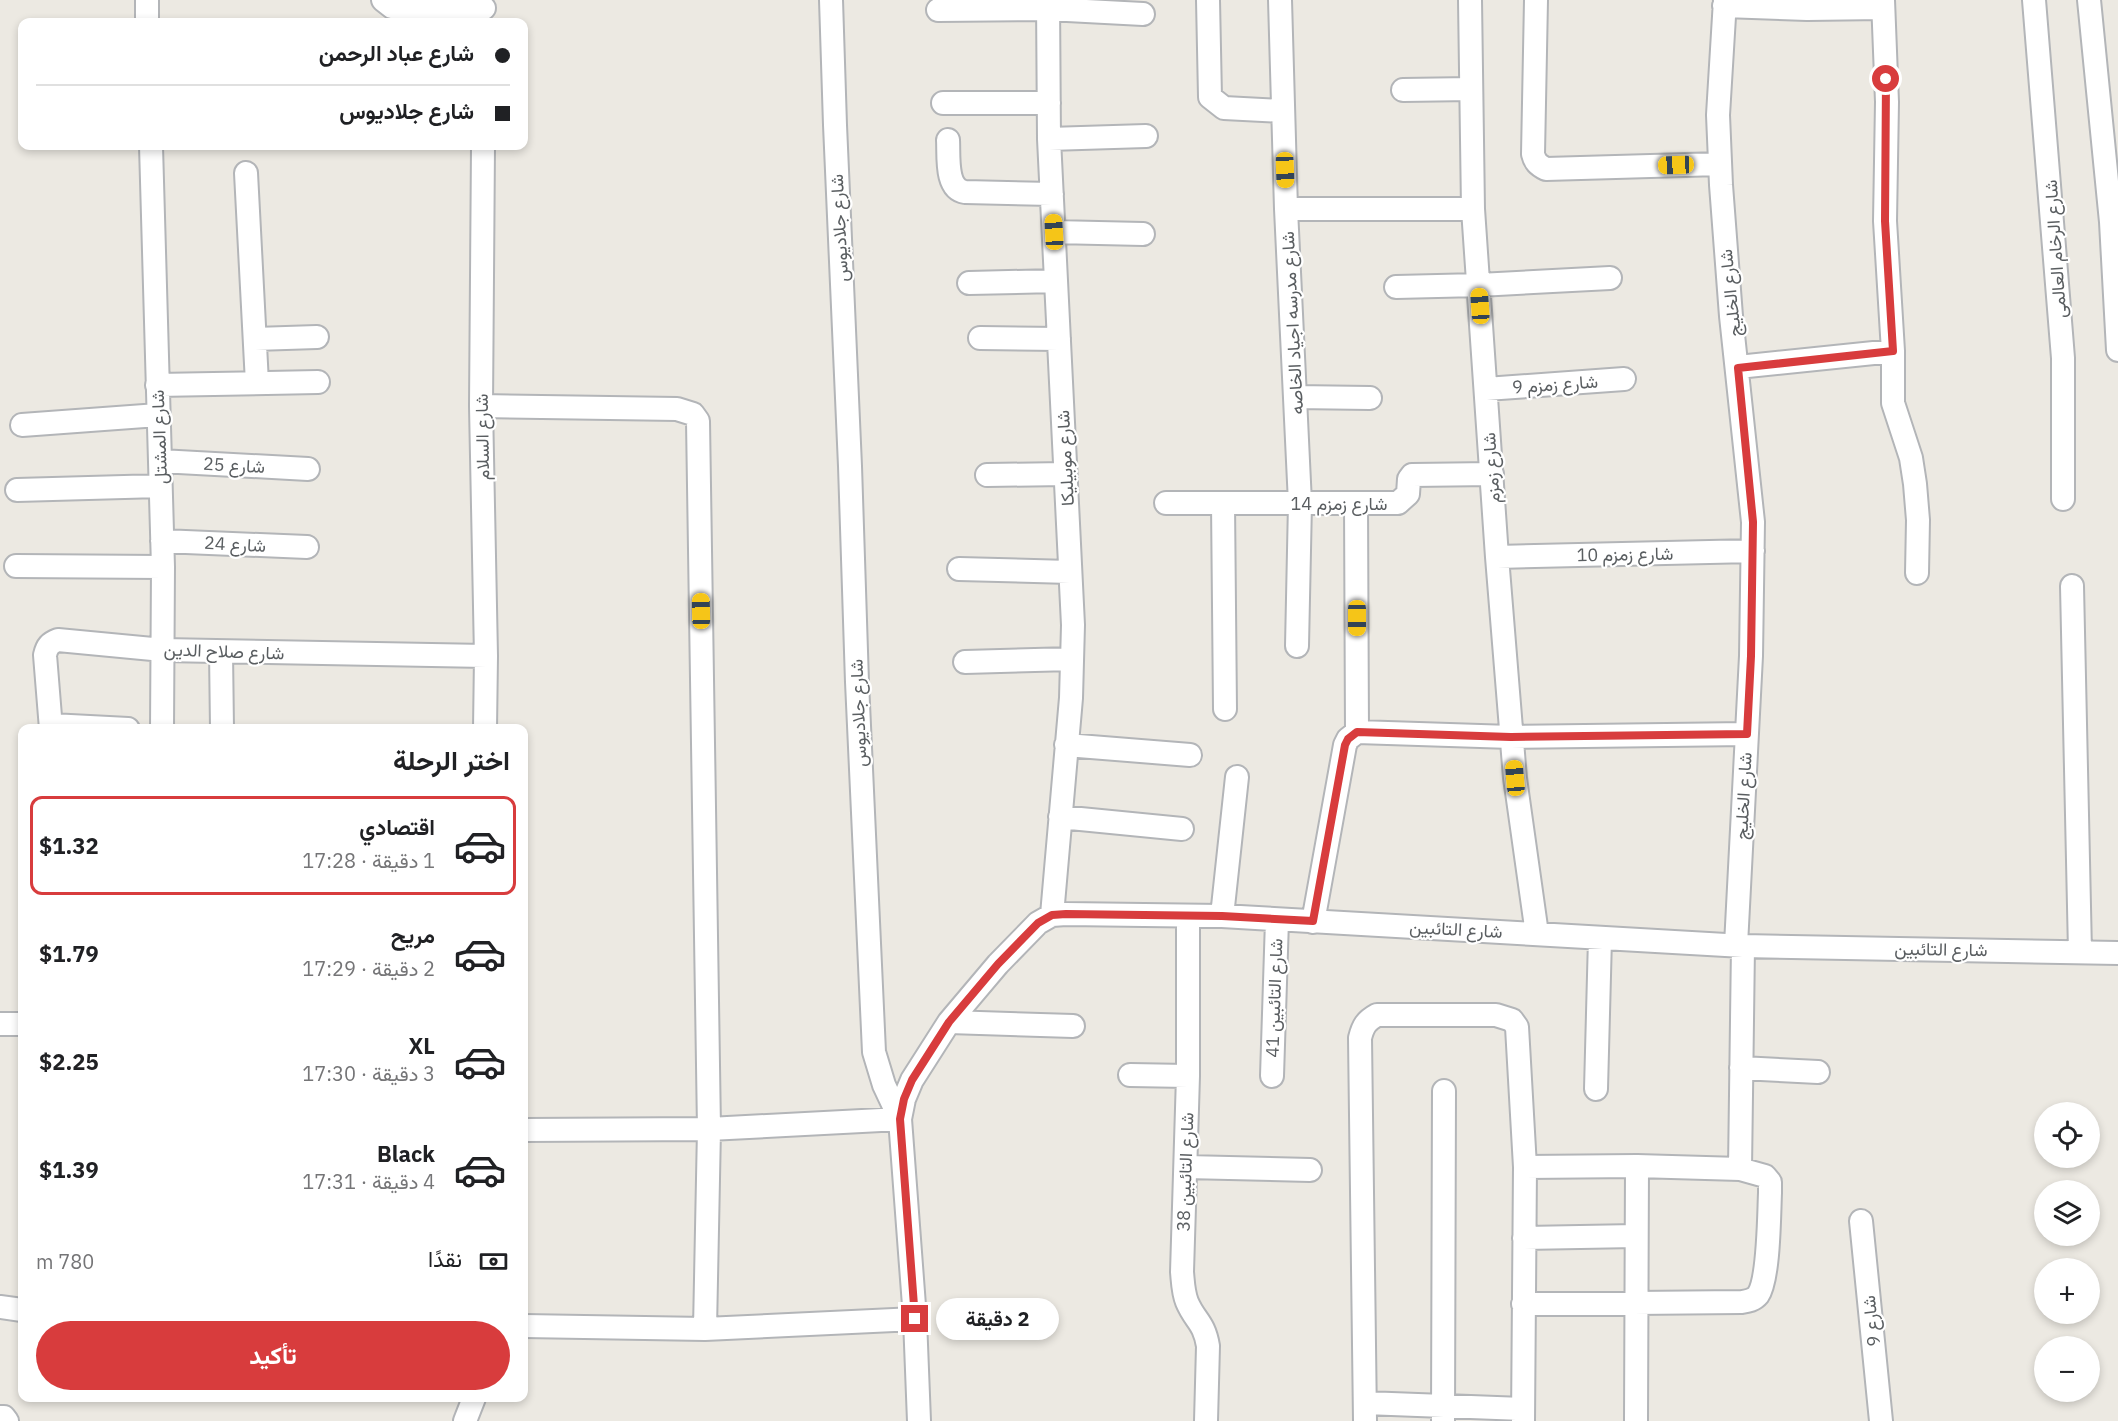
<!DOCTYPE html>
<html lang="ar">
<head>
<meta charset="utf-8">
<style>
	:root { --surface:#fff; --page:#f6f6f6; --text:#202124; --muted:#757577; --line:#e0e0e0; --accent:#d83c3d }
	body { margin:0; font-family:"IBM Plex Sans",Vazirmatn,sans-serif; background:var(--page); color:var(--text); direction:rtl; height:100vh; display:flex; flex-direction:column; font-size:22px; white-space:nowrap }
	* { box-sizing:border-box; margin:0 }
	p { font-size:20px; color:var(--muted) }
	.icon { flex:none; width:33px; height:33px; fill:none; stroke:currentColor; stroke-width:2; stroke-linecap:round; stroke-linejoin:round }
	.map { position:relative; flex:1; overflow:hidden; direction:ltr }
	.side { position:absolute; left:18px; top:724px; width:510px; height:678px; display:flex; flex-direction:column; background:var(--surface); border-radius:12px; box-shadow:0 3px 9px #0003; direction:rtl }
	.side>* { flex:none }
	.hud { position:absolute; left:18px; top:18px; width:510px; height:132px; border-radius:12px; box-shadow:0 3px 9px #0003; direction:rtl; display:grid; align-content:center; height:132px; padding:0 18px; background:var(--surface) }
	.buttons { position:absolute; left:2034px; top:1102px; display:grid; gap:12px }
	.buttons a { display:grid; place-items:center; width:66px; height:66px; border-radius:50%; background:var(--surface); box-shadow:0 3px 9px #0003; font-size:30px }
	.end { position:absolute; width:27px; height:27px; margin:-14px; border:8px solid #d83c3d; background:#fff; box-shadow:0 0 0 3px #fff }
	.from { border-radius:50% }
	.bubble { position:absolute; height:42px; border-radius:21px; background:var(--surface); box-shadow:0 3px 9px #0003; font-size:20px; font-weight:700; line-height:42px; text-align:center; direction:rtl }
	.car { position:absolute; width:18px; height:36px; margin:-18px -9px; border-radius:8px; box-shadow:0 0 4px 2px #0007; background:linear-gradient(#f5c518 24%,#345 0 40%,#f5c518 0 76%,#345 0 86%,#f5c518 0) }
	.hud b { display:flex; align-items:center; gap:21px; height:57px; font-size:22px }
	.hud b+b { border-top:2px solid var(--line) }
	.hud i { width:15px; height:15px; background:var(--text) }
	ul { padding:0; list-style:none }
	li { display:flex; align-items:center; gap:18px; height:99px; margin:0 12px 9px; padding:0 6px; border:3px solid transparent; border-radius:12px }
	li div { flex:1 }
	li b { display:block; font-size:22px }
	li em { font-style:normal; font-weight:700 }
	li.on { border-color:var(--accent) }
	li>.icon { width:54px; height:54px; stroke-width:1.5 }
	h2 { padding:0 18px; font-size:27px; line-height:72px }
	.pay { display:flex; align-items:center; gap:15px; height:66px; padding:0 18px; font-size:22px }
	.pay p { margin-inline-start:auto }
	.action { display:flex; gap:12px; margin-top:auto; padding:12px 18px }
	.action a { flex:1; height:69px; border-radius:36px; background:var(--accent); color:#fff; font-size:24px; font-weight:700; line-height:69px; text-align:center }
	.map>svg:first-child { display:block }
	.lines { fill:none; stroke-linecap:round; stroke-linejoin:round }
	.minor-casing { stroke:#b3b5b8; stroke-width:26 }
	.minor { stroke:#fff; stroke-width:22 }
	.route { stroke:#d83c3d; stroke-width:8 }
	.labels { text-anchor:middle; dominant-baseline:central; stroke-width:4.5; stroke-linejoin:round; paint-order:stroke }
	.street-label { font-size:18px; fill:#5a5e61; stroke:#fff }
</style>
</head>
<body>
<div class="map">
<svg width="2118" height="1421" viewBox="0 0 2118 1421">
	<rect width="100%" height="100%" fill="#ece9e2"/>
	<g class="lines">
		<g class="minor-casing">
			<path id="minor" d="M147,0V22
				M383,0L392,7L399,9L484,8
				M831,0L835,125L850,466L857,682L874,1052L884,1085L900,1119L915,1319L919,1421
				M1048,0L1049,139L1073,625L1071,698L1052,915
				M1208,0L1210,97L1224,108L1283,111
				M1280,0L1286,209L1300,503L1297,646
				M1470,0L1473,209L1497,557L1515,778L1537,934
				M1536,0L1533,154C1535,162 1538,165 1546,169L1720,164
				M1725,0L1718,115L1721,185L1731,316L1753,522L1751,656L1736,945
				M1883,0L1887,102L1885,221L1893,351V403L1911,458L1915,484L1918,520L1917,573
				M2034,0L2063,358V499
				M2089,0L2111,222L2118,350
				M1724,6L1807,9L1883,8
				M938,10L1048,9L1143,14
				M1403,90L1471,89
				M943,103H1049
				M1049,139L1146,136
				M948,140C949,156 945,189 965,192L1052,194
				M151,146L163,567L162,729
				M483,146L481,406L486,656L485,729
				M246,173L257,383
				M1286,209H1473
				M1054,232L1143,234
				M969,283L1056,281
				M1396,287L1479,285L1610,278
				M980,338L1059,339
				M255,339L317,337
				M1738,367L1893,351
				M157,385L318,382
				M1486,389L1624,379
				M1295,397L1370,398
				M481,406L677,409L693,414L698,421L709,1129L705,1329
				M22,425L158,415
				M160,461L308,469
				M987,475L1065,474
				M17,490L160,486
				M1166,503H1398L1408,494L1409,479L1412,475L1492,474
				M1223,503L1225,709
				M1356,503L1357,732
				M162,541L307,547
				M1497,557L1753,551
				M16,566L163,567
				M959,569L1070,572
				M2072,586L2080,952
				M221,652L222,729
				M965,662L1072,659
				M51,725L128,729
				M51,729L45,655C47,646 50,643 58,640L163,650L486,656
				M1066,745L1190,755
				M1060,817L1182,829
				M1222,916L1237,777
				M1188,917V1076L1182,1272C1183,1282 1183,1292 1187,1302C1195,1321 1204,1322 1208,1346L1206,1421
				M1313,922L1345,745L1348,739L1357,732L1511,737L1747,734
				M949,1022L1073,1026
				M0,1024H22
				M1741,1068L1818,1072
				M1130,1075L1188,1076
				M1272,1076L1277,920
				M1596,1089L1600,938
				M524,1130L709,1129L900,1119L904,1099L912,1080L949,1022L998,964L1038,923L1052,915L1066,914L1222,916L1743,946L2118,953
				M1186,1167L1310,1170
				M1740,1169L1743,946
				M1861,1221L1881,1421
				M1524,1238L1636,1236
				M1523,1304L1742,1302C1748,1301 1754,1300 1758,1295C1769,1279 1769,1214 1770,1193V1182L1765,1176L1740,1169L1637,1166L1525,1167
				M0,1307L22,1310
				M524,1326L705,1329L915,1319
				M1365,1403L1523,1409
				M0,1417H4L7,1421
				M465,1421L474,1398
				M1365,1421L1360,1038C1363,1026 1366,1021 1377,1015H1496L1512,1020L1517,1027L1525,1167L1523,1421
				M1443,1421L1444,1091
				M1636,1421L1637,1166"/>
		</g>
		<use href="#minor" class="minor"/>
	</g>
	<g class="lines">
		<path class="route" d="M915,1319L900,1119L904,1099L912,1080L949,1022L998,964L1038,923L1052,915L1066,914L1222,916L1313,921L1345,745L1348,739L1357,732L1511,737L1747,734L1751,656L1753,522L1738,368L1893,351L1885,221L1886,79"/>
	</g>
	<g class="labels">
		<g class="street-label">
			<text transform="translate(839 228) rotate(-93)">شارع جلاديوس</text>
			<text transform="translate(2055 249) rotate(-94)">شارع الرخام العالمى</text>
			<text transform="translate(1730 293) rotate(-96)">شارع الخليج</text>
			<text transform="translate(1292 323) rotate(-93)">شارع مدرسه اجياد الخاصه</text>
			<text transform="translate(1555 384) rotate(-4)">شارع زمزم 9</text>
			<text transform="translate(159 437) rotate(-92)">شارع المشتل</text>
			<text transform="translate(482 437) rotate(-91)">شارع السلام</text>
			<text transform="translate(1065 458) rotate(-93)">شارع موبيليكا</text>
			<text transform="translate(234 465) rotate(3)">شارع 25</text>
			<text transform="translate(1491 468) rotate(-94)">شارع زمزم</text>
			<text x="1339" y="503">شارع زمزم 14</text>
			<text transform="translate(235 544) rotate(3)">شارع 24</text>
			<text transform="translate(1625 554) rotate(-1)">شارع زمزم 10</text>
			<text transform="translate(224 651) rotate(2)">شارع صلاح الدين</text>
			<text transform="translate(858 713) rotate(-92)">شارع جلاديوس</text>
			<text transform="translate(1743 796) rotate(-87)">شارع الخليج</text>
			<text transform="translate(1456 929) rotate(3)">شارع التائبين</text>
			<text transform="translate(1941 949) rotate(1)">شارع التائبين</text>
			<text transform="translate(1274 998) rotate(-88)">شارع التائبين 41</text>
			<text transform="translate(1185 1172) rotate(-88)">شارع التائبين 38</text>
			<text transform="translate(1871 1321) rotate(-96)">شارع 9</text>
		</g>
	</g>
</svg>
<div class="buttons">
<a><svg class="icon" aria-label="locate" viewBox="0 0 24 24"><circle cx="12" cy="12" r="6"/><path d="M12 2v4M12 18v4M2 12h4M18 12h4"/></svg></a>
<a><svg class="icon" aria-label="layers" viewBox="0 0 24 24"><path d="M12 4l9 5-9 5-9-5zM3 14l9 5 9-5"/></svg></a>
<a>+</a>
<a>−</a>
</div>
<i class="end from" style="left:1886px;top:79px"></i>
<i class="end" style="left:915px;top:1319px"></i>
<div class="bubble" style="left:936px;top:1298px;width:123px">2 دقيقة</div>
<i class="car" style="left:1676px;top:165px;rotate:268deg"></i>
<i class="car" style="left:1285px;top:170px;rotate:178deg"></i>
<i class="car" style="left:1054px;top:232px;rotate:357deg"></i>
<i class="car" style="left:1480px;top:306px;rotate:356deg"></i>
<i class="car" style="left:701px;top:611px;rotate:359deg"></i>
<i class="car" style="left:1357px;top:618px;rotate:180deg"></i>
<i class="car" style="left:1515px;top:778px;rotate:355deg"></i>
<div class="hud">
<b><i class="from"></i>شارع عباد الرحمن</b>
<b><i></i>شارع جلاديوس</b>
</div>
<section class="side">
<h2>اختر الرحلة</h2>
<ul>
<li class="on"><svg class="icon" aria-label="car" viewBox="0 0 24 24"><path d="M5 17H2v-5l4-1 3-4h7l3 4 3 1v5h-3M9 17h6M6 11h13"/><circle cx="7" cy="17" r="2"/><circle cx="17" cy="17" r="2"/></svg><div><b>اقتصادي</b><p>1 دقيقة · 17:28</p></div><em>$1.32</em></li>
<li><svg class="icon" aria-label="car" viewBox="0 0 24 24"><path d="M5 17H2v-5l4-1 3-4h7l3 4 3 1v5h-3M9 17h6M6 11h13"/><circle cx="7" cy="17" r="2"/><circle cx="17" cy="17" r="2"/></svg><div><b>مريح</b><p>2 دقيقة · 17:29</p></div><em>$1.79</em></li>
<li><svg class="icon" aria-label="car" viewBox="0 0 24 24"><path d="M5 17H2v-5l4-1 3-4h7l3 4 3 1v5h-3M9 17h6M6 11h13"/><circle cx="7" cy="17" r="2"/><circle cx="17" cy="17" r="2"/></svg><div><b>XL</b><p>3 دقيقة · 17:30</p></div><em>$2.25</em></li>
<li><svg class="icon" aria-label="car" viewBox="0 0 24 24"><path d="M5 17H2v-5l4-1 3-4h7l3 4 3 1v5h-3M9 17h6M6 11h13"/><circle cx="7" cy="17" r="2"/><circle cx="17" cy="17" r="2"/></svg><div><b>Black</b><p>4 دقيقة · 17:31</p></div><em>$1.39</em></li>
</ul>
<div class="pay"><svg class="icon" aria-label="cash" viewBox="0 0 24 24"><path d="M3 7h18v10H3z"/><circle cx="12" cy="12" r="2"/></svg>نقدًا<p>780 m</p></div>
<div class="action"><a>تأكيد</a></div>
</section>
</div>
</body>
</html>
